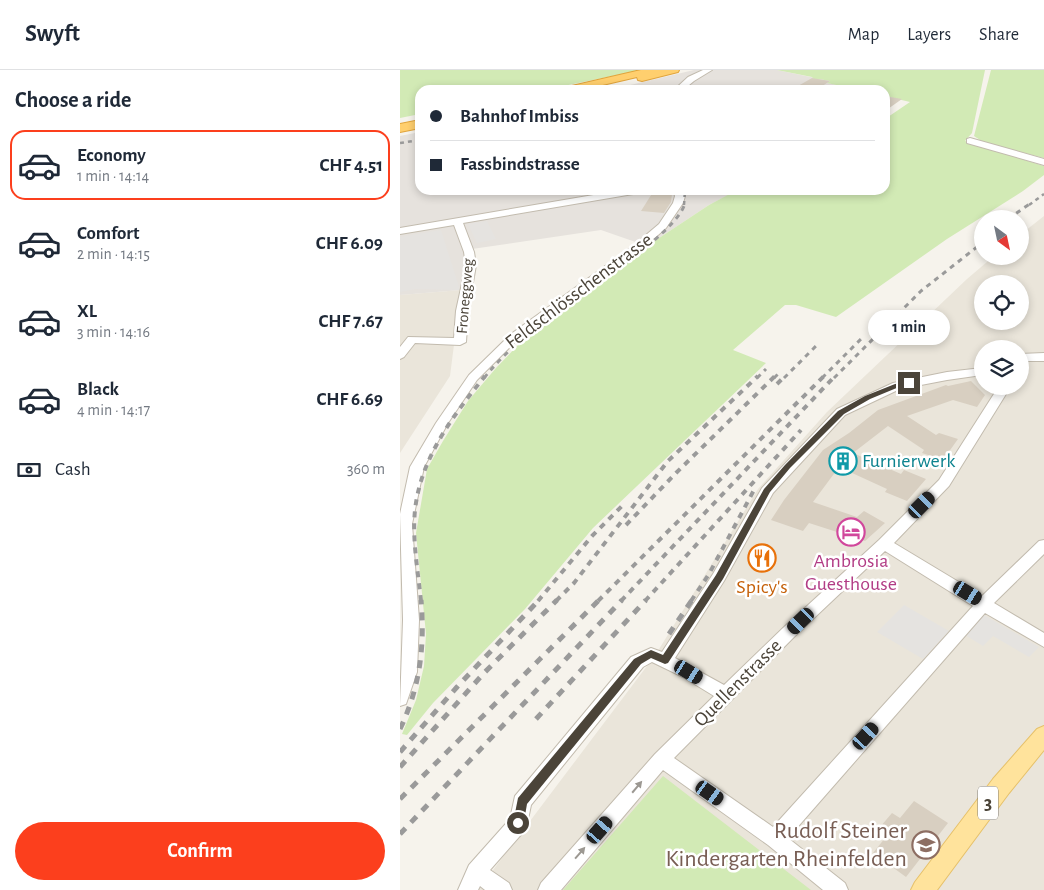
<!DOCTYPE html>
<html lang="en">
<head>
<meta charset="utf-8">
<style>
	:root { --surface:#fff; --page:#f2f2f3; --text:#1f2937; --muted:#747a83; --line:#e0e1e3; --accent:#fc3f1d }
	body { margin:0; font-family:"Alegreya Sans",sans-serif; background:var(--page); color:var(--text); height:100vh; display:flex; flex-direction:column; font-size:19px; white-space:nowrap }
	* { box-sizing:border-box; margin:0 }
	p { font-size:16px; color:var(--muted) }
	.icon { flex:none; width:28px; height:28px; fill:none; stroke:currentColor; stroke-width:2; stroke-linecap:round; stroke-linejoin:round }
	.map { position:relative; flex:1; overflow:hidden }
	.details { display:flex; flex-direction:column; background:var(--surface); width:400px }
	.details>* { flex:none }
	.banner { position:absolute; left:15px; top:15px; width:475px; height:110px; border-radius:15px; box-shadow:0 2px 8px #0003; display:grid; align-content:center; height:110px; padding:0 15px; background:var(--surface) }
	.needle { width:32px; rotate:147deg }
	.tools { position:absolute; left:574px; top:140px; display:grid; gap:10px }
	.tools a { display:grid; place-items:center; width:55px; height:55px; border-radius:50%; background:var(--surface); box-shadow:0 2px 8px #0003; font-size:25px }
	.end { position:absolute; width:22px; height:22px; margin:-11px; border:6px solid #4b4439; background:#fff; box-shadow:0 0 0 2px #fff }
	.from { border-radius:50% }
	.bubble { position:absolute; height:35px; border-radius:18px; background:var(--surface); box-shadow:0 2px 8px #0003; font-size:16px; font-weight:600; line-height:35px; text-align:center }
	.car { position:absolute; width:15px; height:30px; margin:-15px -8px; border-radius:6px; box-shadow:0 0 4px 1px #0007; background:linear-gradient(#222 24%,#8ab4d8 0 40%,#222 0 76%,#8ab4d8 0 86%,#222 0) }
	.banner b { display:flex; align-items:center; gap:18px; height:48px; font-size:19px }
	.banner b+b { border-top:1px solid var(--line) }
	.banner i { width:12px; height:12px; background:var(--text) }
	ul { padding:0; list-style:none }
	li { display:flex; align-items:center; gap:15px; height:70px; margin:0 10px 8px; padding:0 5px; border:2px solid transparent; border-radius:15px }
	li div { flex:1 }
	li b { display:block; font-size:19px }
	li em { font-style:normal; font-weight:600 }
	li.current { border-color:var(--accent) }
	li>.icon { width:45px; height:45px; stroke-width:1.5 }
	h2 { padding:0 15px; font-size:22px; line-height:60px }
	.pay { display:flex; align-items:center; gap:12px; height:55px; padding:0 15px; font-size:19px }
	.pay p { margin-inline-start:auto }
	.button { display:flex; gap:10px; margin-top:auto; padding:10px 15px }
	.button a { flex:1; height:58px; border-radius:30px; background:var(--accent); color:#fff; font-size:20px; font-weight:600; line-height:58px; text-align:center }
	header { display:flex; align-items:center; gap:30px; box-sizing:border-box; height:70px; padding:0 25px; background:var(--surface); border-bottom:1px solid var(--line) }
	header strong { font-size:24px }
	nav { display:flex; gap:28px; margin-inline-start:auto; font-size:18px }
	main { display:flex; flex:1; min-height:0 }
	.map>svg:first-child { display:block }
	.residential { fill:#eae5da; fill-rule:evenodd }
	.industrial { fill:#e6e2dd }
	.green { fill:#d2eab5 }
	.parking { fill:#e5e3e0 }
	.building { fill:#d8cfc1 }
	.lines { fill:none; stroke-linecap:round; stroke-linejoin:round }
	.minor-casing { stroke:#c2bbae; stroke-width:2 }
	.major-casing { stroke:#e6c16a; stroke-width:2 }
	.highway-casing { stroke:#e0a43c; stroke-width:2 }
	.minor { fill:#fff; fill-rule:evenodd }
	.major { fill:#ffe39c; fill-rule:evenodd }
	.highway { fill:#ffcf6e; fill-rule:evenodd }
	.rail-far3 { stroke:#9a9a9a; stroke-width:2.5; stroke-dasharray:4 4; stroke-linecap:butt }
	.rail-far2 { stroke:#9a9a9a; stroke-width:3; stroke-dasharray:5 5; stroke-linecap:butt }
	.rail-far1 { stroke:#9a9a9a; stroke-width:4; stroke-dasharray:6 6; stroke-linecap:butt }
	.rail { stroke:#9a9a9a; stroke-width:5; stroke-dasharray:8 8; stroke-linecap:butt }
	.oneway { fill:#9c9892 }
	.route { fill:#4b4439 }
	.labels { text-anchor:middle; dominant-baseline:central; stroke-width:5; stroke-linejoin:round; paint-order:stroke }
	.far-street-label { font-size:16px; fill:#4b4439; stroke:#fff }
	.shield { fill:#fff; stroke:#817c74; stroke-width:1 }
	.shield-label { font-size:19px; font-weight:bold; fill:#4b4439 }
	.street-label { font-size:20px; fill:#4b4439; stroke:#fff }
	.culture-label { font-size:20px; fill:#0d838f; stroke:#fff; text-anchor:start }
	.hotel-label { font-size:20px; fill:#b23c85; stroke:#fff }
	.food-label { font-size:20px; fill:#c56008; stroke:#fff }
	.near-education-label { font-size:24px; fill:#785e54; stroke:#fff; text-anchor:end }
</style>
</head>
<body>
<header>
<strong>Swyft</strong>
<nav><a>Map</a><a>Layers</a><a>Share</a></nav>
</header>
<main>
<section class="details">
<h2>Choose a ride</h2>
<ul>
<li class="current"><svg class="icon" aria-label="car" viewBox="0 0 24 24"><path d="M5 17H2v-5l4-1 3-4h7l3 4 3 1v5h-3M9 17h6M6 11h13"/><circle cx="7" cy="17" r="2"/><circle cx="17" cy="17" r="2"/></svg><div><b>Economy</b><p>1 min · 14:14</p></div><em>CHF 4.51</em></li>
<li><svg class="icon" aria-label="car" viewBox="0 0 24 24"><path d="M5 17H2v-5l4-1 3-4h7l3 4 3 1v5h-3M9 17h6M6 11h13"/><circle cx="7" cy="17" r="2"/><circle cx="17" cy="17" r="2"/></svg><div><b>Comfort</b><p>2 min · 14:15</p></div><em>CHF 6.09</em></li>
<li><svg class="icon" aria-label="car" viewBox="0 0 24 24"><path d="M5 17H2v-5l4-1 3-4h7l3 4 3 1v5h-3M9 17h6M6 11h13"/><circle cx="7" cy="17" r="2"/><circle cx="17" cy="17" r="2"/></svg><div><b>XL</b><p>3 min · 14:16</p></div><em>CHF 7.67</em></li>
<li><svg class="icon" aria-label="car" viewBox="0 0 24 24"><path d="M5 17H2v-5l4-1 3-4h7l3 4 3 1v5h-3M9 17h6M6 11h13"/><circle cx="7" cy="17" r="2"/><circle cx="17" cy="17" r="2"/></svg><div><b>Black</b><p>4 min · 14:17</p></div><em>CHF 6.69</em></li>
</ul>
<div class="pay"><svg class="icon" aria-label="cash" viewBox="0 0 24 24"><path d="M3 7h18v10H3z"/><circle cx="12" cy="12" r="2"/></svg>Cash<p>360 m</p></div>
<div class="button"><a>Confirm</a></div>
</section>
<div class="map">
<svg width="644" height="820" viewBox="0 0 644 820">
	<rect width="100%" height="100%" fill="#f6f3ec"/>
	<path class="residential" d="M644,146V820H78L256,584L358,419L427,342L567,209L594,186H620V165ZM582,214H620V251H582ZM582,279H620V316H582Z
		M61,220L50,306L0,383V225Z"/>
	<path class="industrial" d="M294,0H377L430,11L428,13L459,20H209Z
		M20,62V120H338L309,135L247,176L201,160L72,179L61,220L0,225V66Z"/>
	<path class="green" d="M0,0H242L144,20H20V44L0,48Z
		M377,0H585L572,63L565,71L644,96V105L623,121L547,169L436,247L396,235H385L333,280L366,293L193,458L125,539L33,633L7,665L2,664L16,630L24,596L26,564L16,463L27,399L43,371L68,331L96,298L121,272L247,176L309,135L337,120H485V49L510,32L485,26V20H459L427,13L430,11L419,9L415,11L412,7Z
		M591,0H644V88L583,72L574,66Z
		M263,706L411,820H163Z"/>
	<path class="parking" d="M87,151L96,169L77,173L68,154Z
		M41,160L60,220L16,219L0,222V167Z
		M504,535L549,561L523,589L477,562Z
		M584,545L639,577L629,587L593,566L583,576L565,565Z"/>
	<path class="building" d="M412,8L430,11L416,20H391Z
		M485,26L502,29L485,41Z
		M253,122L272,124L271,132L264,143L241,141Z
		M571,311L585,325L577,337L553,330L507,346L536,365L539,363L558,369L543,390L522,383L524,380L488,356L453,383L501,404L504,400L526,409L507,431L485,422L487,419L439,397L413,432L457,447L464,441L485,453L465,471L409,453L403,461L371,450L384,430L423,380L449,363L478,340L546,315L548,316Z
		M514,731L548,753L506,807L473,783L489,763L480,757L492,743L500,748Z"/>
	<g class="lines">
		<g class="minor-casing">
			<path id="minor" d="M303,0H312L294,11L283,20H274L288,7Z
				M570,68L644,89V95L567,73V69Z
				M223,120H244L239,123L63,153L74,182L76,195L68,241L66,272L60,275L15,273L4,287L0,289V277L8,267L54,268L56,241L66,195L64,182L54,155L0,164V158Z
				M273,120H283L285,126L283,133L266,158L241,180L119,268L77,310L48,353L24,397L12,454L19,550L17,602L6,634L0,636L3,550L0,444L10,397L36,353L69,305L111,264L233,176L259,154L273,133L275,126Z
				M644,283V291H626L620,294V284Z
				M582,298V305L547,310L500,319L445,345L373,423L324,511L275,588L324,615L383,558L479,470L539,410L599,316H611L549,416L494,473L582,526L639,471L644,470V484L594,533L644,563V577L585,543L388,768L445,813L448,820H423L368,775L263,700L161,820H138L141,813L255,684L314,626L283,607L252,592L243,597L131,735L126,759L90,800L109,813L112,820H85L80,816L78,820H58L69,795L110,749L115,726L231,587L251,578L262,582L313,504L362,418L437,339L493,313L547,302ZM485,481L573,536L373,757L274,688L395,566Z"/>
		</g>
		<g class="major-casing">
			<path id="major" d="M644,656V680L609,723L537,820H511L515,812L593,709L637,659Z"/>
		</g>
		<g class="highway-casing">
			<path id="highway" d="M241,0H279L278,2L242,11L238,10L237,7L181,20H161L163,18Z
				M20,50V58L0,62V54Z"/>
		</g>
		<use href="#minor" class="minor"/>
		<use href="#major" class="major"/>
		<use href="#highway" class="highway"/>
		<path class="rail-far3" d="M388,20L392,15
			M0,73L20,70
			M284,135L285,120
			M629,135L644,124"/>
		<path class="rail-far2" d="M608,149L631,133
			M84,308C102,286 123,267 145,250C175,226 277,165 285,133
			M357,308L366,299
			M374,308L380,302
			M384,308L417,275
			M422,308L462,268
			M434,308L521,221L582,173"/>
		<path class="rail-far1" d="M377,314L385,306
			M226,455L276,403L375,306
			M21,531C18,501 12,470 15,440C21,387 53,346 85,306
			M138,531L192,466L222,436
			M156,531L174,513L268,391L358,306
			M198,531L424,306
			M221,531L435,306
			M245,531L401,360
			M291,531L309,504L354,420"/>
		<path class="rail" d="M269,564L292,530
			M136,649L246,530
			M0,659C20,617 25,576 21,530
			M0,682L57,617L139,530
			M0,697L84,603L157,530
			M0,729L199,530
			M0,764L222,530"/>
	</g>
	<defs><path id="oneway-solid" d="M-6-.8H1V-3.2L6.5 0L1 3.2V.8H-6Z" transform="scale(1.25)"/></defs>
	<g class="oneway">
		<use href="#oneway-solid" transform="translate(237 717) rotate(-50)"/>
		<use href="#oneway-solid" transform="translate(180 783) rotate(-49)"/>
	</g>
	<path class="route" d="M509,311L513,313L512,315L499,317L470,329L444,344L390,398L370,422L323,509L268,593L265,594L251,588L241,594L127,734L123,757H114L113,753L118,728L234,589L251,580L263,585L316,505L364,419L385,395L438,341L465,326L495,314Z"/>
	<defs>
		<g id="building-ring" transform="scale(1.4375)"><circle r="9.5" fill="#fff" stroke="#0f9aa8" stroke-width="1.5"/><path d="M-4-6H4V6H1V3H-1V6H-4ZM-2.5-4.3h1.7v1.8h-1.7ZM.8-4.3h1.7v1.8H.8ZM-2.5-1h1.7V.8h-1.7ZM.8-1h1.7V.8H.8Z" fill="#0f9aa8"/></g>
		<g id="hotel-ring" transform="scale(1.4375)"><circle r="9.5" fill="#fff" stroke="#d1479c" stroke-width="1.5"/><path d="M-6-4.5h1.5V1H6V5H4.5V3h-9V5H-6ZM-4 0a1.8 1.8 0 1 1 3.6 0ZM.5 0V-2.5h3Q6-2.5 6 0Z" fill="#d1479c"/></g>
		<g id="restaurant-ring" transform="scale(1.4375)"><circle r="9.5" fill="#fff" stroke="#e8710a" stroke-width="1.5"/><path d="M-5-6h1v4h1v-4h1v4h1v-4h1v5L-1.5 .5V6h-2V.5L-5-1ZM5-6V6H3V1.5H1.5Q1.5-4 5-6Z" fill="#e8710a"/></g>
		<g id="school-ring" transform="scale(1.4375)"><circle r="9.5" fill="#fff" stroke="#8d6e63" stroke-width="1.5"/><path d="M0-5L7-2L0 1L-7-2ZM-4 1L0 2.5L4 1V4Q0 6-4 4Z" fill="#8d6e63"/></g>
	</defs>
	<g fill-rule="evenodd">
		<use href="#building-ring" x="443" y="391"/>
		<use href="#hotel-ring" x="451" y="462"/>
		<use href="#restaurant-ring" x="362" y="488"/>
		<use href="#school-ring" x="526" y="775"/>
	</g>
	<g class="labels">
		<g class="far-street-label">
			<text transform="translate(65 226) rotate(-85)">Froneggweg</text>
		</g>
		<rect class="shield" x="578" y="716.5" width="20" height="33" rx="4"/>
		<g class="shield-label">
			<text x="588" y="733">3</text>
		</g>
		<g class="street-label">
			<text transform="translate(179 221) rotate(-37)">Feldschlösschenstrasse</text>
			<text transform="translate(338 613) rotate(-45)">Quellenstrasse</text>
		</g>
		<g class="culture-label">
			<text x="462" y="391">Furnierwerk</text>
		</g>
		<g class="hotel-label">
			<text x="451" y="491">Ambrosia<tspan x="451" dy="23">Guesthouse</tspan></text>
		</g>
		<g class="food-label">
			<text x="362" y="517">Spicy's</text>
		</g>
		<g class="near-education-label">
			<text x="507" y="761">Rudolf Steiner<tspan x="507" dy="28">Kindergarten Rheinfelden</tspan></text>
		</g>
	</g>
</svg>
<div class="tools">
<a><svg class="needle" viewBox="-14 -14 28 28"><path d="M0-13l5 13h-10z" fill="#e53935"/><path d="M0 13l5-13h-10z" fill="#747a83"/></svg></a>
<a><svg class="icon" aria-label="locate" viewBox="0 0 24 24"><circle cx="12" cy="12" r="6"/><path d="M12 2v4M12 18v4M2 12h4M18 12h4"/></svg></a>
<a><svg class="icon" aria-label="layers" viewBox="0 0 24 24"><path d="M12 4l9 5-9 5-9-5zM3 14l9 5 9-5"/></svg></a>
</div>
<i class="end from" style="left:118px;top:753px"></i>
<i class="end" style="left:509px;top:313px"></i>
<div class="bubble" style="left:468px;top:240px;width:82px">1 min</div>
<i class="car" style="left:522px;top:435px;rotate:45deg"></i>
<i class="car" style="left:568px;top:523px;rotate:121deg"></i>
<i class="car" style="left:401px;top:551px;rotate:226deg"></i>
<i class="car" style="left:289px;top:602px;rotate:121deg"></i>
<i class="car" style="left:466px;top:666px;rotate:42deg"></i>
<i class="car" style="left:310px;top:723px;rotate:125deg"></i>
<i class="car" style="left:200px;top:760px;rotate:41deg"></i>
<div class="banner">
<b><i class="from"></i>Bahnhof Imbiss</b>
<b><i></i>Fassbindstrasse</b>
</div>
</div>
</main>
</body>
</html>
